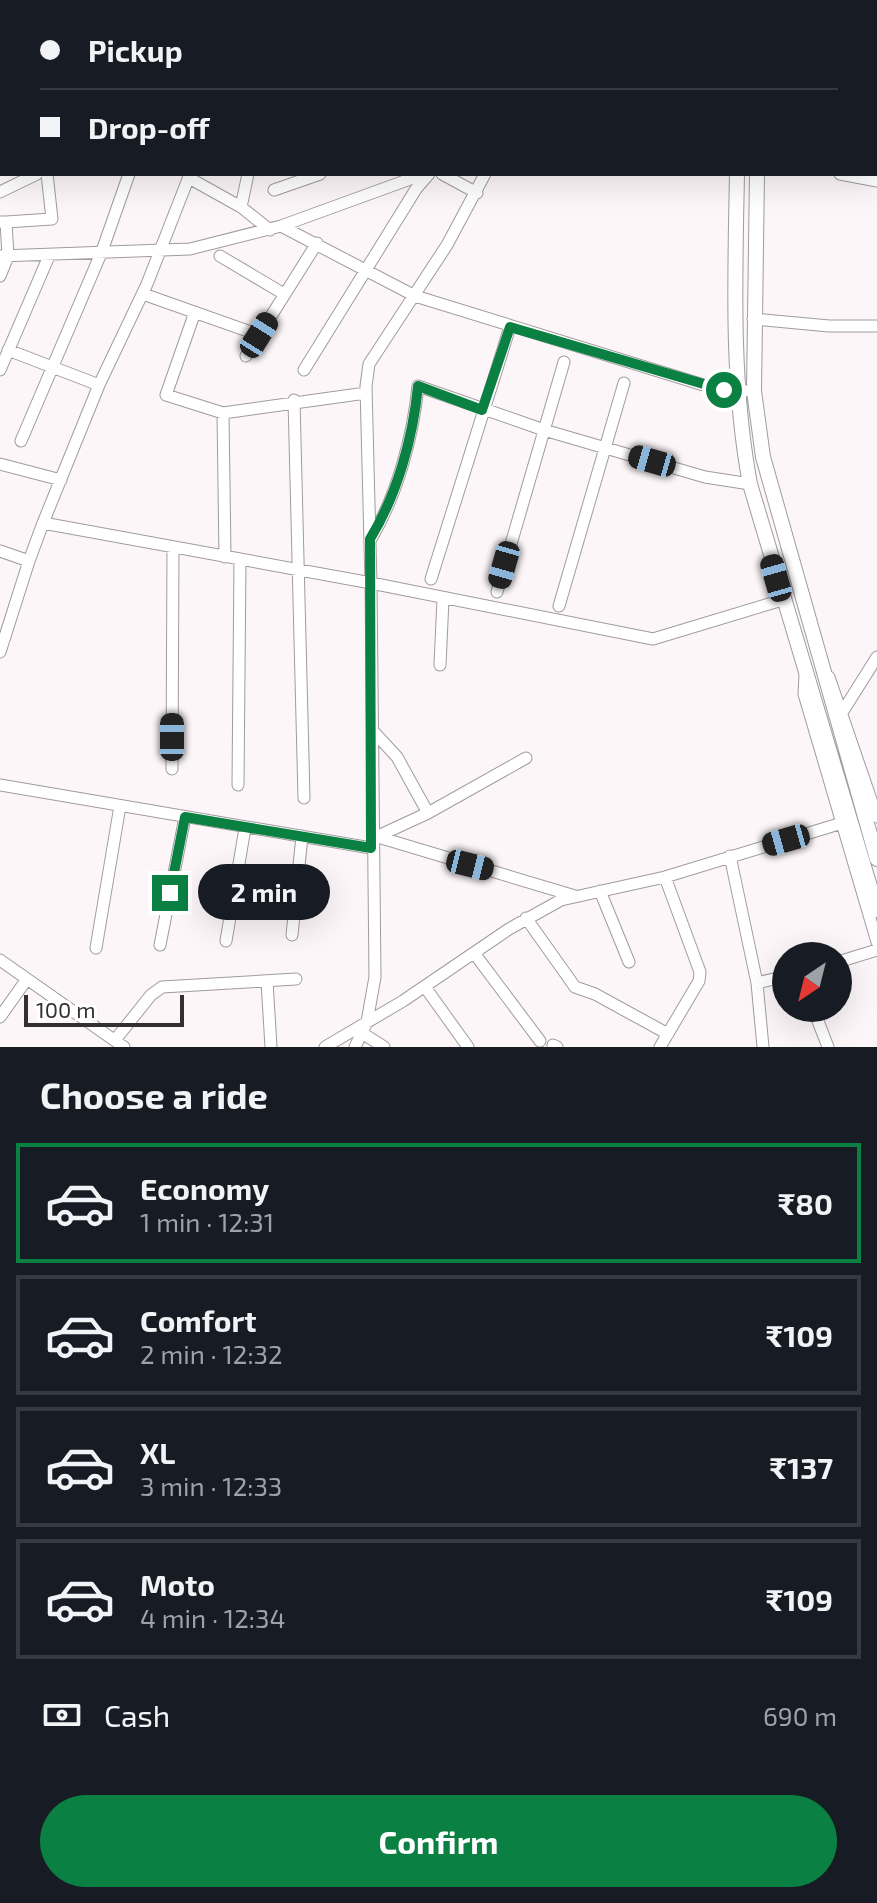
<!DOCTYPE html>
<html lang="en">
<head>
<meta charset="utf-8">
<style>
	:root { --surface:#171b24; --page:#20242c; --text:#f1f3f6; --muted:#9ea1a6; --line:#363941; --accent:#0b8043 }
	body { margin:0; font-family:"Exo 2",sans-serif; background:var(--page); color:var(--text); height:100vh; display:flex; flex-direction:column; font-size:30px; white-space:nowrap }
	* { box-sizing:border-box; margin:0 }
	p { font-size:26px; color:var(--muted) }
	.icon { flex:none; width:44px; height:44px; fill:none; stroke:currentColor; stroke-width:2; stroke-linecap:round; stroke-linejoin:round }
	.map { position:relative; height:1047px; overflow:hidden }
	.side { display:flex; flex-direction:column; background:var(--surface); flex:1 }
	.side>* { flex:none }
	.top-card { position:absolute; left:0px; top:0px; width:878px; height:176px; box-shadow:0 8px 32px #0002; display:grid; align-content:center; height:176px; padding:0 40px; background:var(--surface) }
	.needle { width:52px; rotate:215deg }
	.buttons { position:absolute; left:772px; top:942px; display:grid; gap:16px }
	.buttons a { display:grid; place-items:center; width:80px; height:80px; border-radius:50%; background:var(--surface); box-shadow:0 8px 32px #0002; font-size:40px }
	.scale { position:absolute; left:24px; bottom:20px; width:160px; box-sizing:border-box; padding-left:8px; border:4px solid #323032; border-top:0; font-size:22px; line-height:28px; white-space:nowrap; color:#323032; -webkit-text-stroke:6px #fff; paint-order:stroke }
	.end { position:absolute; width:36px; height:36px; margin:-18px; border:10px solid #0b8043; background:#fff; box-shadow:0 0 0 4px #fff }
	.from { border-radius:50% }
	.bubble { position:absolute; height:56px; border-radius:28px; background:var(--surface); box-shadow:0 8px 32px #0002; font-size:26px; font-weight:700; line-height:56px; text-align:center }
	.car { position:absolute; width:24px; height:48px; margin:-24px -12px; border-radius:10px; box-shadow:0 0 6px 2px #0007; background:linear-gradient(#222 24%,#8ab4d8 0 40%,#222 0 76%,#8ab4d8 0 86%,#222 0) }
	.top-card b { display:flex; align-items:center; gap:28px; height:76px; font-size:30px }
	.top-card b+b { border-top:2px solid var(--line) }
	.top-card i { width:20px; height:20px; background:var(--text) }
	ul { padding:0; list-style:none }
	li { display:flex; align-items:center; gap:24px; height:120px; margin:0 16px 12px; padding:0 24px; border:4px solid var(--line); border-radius:0px }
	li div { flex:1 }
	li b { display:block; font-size:30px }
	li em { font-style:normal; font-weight:700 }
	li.active { border-color:var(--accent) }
	li>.icon { width:72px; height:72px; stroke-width:1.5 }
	h2 { padding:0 40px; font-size:36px; line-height:96px }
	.pay { display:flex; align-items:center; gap:20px; height:88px; padding:0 40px; font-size:30px }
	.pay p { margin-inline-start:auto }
	.cta { display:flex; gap:16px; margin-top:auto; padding:16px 40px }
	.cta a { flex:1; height:92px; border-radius:48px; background:var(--accent); color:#fff; font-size:32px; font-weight:700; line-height:92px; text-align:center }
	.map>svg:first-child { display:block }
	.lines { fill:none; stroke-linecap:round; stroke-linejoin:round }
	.minor-casing { stroke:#a09b9e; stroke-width:13 }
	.major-casing { stroke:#a09b9e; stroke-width:16 }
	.minor { stroke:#fff; stroke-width:11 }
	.major { stroke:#fff; stroke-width:14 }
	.route { stroke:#0b8043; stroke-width:10 }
</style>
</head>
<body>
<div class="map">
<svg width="877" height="1047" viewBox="0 0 877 1047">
	<rect width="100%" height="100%" fill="#fcf6f9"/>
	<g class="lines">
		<g class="minor-casing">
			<path id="minor" d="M23,0L27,2
				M152,0L156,2
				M464,0V2
				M560,0V2
				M607,0V2
				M668,0L669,2
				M216,2V0
				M296,2V0
				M489,2L493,0
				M876,4H877
				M0,45L2,41
				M0,125L2,123
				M0,135L2,137
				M190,174L147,284L99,385L43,523L371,583L366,386L369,364L447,245L485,174
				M442,174L477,193
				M840,174L877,181
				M189,178L241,207L270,230
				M274,190L320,174
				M0,192L37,174
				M241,207L248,174
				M0,222H6L8,256L0,276
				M6,222L52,219L47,174
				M281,226L424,174
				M0,256L190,249L281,226L415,296L710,387L745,391
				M220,256L284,294
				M143,294L259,335
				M195,312L166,395L223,413L366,393
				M753,319L829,326H877
				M8,350L99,385
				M246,356L317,243
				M0,370L49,256
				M304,370L416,189L429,174
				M294,400L304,798
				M223,413L225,557
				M21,441L102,251L129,174
				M0,464L61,480
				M371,539C397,495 413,437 418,386L544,430L705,477L750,484
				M0,551L29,561L0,652
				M29,561L43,523
				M431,579L510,327
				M497,592L564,362
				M559,606L624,383
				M440,665L443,599
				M805,675L804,694L877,942
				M829,677L877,817
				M843,711L877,657
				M373,731L397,757L428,813
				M172,769L173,547
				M0,785L371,848
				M238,785L240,560
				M376,837L428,813L526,758
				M378,837L575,896
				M730,856L757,983L763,1047
				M600,891L629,962
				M526,918L575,987L595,994L668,1034
				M292,935L302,836
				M226,941L245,828
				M160,945L185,817
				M96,948L120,806
				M474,953L540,1041
				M0,960L124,1047
				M838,962L877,950
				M267,981L271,1047
				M757,983L786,976
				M425,987L468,1047
				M813,1008L828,1047
				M0,1017L27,979
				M362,1033L384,1047
				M115,1040L151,995L162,987L296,979
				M553,1045L557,1047
				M325,1047L403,1001L509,929L561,900L665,877L842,823
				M355,1047L367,1022L375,977L371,583L653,639L782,600
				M660,1047L699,981L700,972L665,877"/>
		</g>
		<g class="major-casing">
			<path id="major" d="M740,2V0
				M757,2V0
				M737,174C735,278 731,382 750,484L877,910
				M757,174L754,391L763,457L877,859"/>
		</g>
		<use href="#minor" class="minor"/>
		<use href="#major" class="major"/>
	</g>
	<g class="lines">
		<path class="route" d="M170,893L185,817L371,848L370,539C397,495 413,438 418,386L482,410L510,327L724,390"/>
	</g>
</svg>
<div class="buttons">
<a><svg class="needle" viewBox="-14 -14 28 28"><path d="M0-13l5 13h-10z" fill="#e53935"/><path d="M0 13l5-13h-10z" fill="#9ea1a6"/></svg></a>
</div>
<div class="scale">100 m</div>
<i class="end from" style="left:724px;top:390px"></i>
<i class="end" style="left:170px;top:893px"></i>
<div class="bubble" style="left:198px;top:864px;width:132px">2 min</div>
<i class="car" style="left:259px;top:335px;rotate:32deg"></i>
<i class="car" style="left:652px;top:461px;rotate:286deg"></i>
<i class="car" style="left:504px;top:565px;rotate:196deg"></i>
<i class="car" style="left:776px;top:578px;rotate:344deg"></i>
<i class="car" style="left:172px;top:737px;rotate:0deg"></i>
<i class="car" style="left:786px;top:840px;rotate:254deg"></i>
<i class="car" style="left:470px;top:865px;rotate:104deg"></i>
<div class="top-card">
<b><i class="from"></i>Pickup</b>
<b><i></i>Drop-off</b>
</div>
</div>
<section class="side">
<h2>Choose a ride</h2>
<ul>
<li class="active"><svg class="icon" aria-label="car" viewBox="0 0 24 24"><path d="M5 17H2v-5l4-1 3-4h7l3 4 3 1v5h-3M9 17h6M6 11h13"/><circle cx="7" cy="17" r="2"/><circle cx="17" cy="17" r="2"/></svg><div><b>Economy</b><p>1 min · 12:31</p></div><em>₹80</em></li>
<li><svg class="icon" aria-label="car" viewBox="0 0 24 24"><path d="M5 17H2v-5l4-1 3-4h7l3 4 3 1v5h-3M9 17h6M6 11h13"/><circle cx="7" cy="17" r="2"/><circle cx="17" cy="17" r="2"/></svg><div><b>Comfort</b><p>2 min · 12:32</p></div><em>₹109</em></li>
<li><svg class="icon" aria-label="car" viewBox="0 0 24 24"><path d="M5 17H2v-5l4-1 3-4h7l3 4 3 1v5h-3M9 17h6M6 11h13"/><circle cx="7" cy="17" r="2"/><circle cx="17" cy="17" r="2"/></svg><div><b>XL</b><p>3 min · 12:33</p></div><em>₹137</em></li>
<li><svg class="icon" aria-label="car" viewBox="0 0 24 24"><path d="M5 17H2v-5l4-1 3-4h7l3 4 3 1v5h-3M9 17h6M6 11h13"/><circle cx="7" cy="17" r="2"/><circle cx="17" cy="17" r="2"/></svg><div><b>Moto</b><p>4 min · 12:34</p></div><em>₹109</em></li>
</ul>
<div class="pay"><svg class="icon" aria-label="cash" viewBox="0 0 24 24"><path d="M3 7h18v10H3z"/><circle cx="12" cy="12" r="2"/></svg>Cash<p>690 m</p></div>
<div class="cta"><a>Confirm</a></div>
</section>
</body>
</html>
